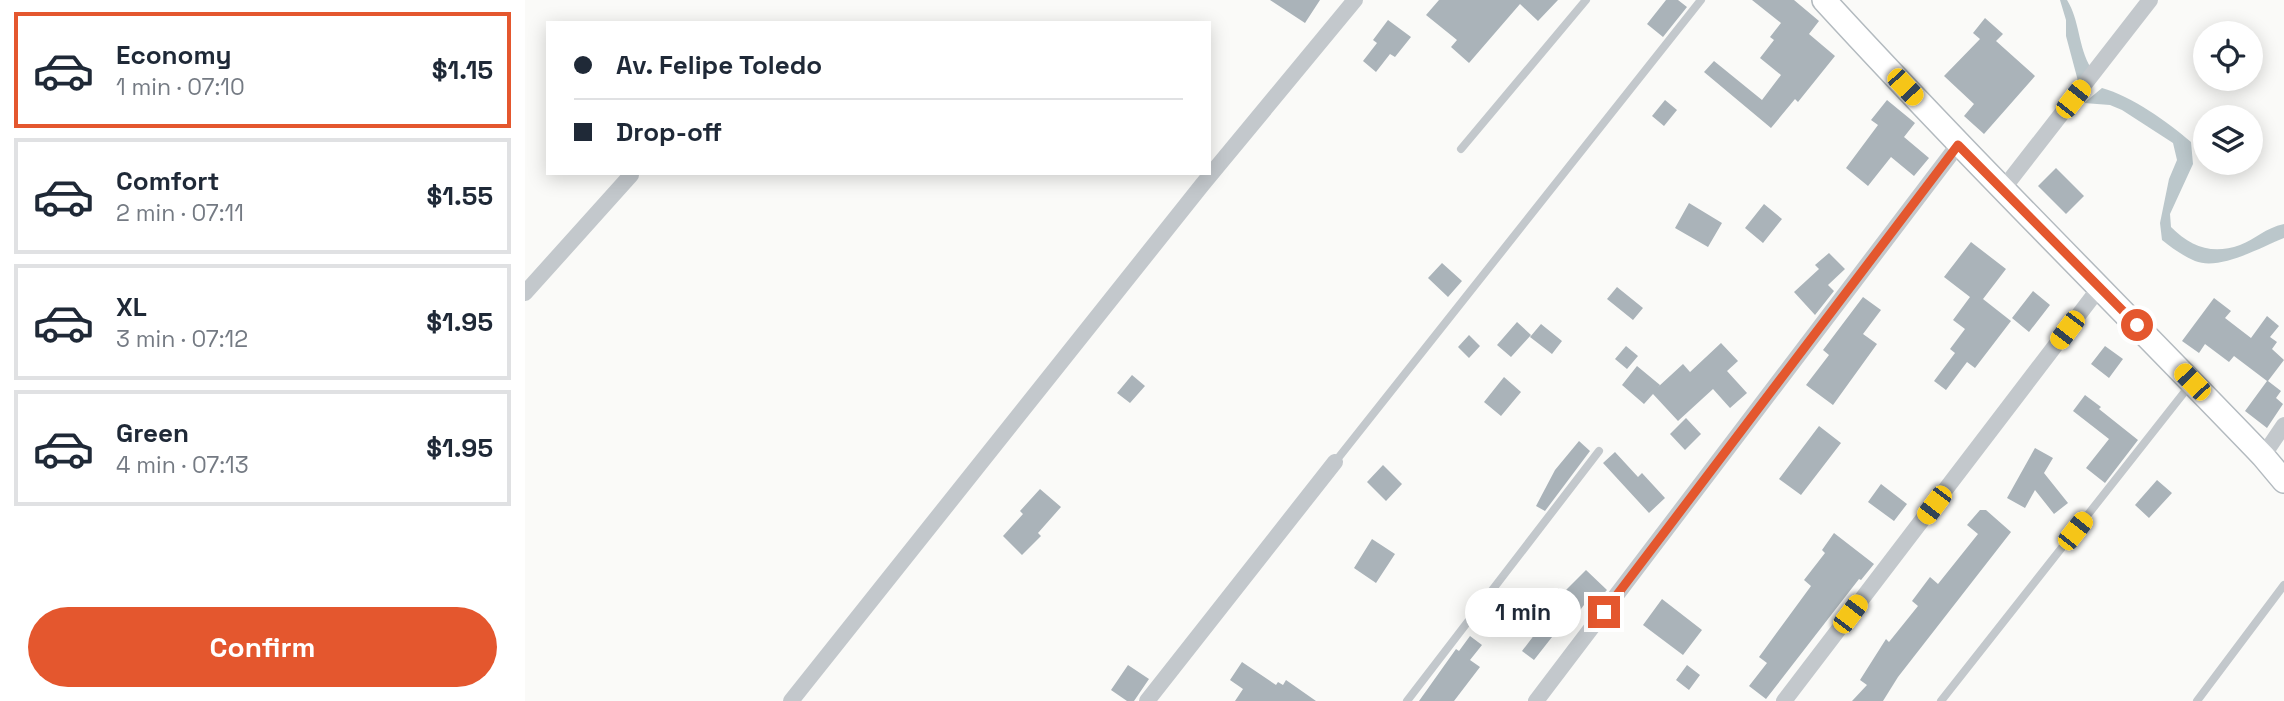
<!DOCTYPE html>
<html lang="en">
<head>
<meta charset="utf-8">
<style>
	:root { --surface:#fff; --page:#f6f6f7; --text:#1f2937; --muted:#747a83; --line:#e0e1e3; --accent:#e4572e }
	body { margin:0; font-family:"Space Grotesk",sans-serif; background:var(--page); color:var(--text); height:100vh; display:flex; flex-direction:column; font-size:26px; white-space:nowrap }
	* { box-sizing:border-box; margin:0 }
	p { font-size:23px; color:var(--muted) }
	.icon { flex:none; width:38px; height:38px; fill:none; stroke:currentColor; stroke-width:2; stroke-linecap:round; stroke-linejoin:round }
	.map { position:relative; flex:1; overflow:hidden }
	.sheet { display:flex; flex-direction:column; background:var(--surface); width:525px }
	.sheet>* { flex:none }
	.guide { position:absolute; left:21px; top:21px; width:665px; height:154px; border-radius:0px; box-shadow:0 4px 18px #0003; display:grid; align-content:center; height:154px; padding:0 28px; background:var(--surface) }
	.controls { position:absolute; left:1668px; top:21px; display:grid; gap:14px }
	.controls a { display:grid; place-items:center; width:70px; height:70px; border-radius:50%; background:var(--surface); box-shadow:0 4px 18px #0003; font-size:35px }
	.end { position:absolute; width:32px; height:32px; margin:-16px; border:9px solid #e4572e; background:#fff; box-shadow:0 0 0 4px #fff }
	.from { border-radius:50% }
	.bubble { position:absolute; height:49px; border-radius:24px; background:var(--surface); box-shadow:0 4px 18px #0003; font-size:23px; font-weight:600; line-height:49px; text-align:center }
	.car { position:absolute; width:21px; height:42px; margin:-21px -10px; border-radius:9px; box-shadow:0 0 5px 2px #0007; background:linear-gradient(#f5c518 24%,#345 0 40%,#f5c518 0 76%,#345 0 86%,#f5c518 0) }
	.guide b { display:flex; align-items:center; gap:24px; height:66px; font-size:26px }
	.guide b+b { border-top:2px solid var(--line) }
	.guide i { width:18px; height:18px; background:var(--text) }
	ul { padding:12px 0 0; list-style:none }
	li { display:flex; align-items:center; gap:21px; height:116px; margin:0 14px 10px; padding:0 14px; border:4px solid var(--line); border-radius:0px }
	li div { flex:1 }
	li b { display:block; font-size:26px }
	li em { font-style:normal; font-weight:600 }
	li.current { border-color:var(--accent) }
	li>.icon { width:63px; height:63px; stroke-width:1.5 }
	.cta { display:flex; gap:14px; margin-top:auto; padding:14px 28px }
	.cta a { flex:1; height:80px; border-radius:42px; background:var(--accent); color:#fff; font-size:28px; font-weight:600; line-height:80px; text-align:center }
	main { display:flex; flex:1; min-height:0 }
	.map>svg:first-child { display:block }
	.water { fill:#bbc7cb }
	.building { fill:#aab3b9 }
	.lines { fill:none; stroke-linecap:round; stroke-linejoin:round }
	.secondary-casing { stroke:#b3babf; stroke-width:26 }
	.lane { stroke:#c3c8cc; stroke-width:8 }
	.street { stroke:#c3c8cc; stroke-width:16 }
	.secondary { stroke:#fff; stroke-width:23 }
	.route { stroke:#e4572e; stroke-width:9 }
</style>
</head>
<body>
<main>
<section class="sheet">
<ul>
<li class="current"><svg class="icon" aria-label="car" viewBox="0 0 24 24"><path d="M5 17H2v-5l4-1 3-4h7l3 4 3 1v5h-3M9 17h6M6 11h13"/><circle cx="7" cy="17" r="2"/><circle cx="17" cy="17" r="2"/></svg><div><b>Economy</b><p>1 min · 07:10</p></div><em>$1.15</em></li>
<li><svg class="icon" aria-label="car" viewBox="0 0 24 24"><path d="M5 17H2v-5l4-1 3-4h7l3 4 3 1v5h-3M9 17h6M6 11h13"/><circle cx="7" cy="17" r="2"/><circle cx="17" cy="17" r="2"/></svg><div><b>Comfort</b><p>2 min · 07:11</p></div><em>$1.55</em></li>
<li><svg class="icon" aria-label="car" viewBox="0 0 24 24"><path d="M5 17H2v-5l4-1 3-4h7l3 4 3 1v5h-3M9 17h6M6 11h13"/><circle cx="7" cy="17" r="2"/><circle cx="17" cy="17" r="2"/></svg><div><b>XL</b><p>3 min · 07:12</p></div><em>$1.95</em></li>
<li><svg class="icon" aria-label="car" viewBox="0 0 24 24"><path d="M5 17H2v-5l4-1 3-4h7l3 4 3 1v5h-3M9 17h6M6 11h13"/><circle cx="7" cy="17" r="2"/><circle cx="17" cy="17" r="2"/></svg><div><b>Green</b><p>4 min · 07:13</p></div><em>$1.95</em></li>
</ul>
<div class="cta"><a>Confirm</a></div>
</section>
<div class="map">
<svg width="1759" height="701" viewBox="0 0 1759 701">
	<rect width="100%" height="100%" fill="#fafaf8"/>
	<path class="water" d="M1535,0H1542C1555,21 1553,47 1566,68L1553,81L1541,36V20Z
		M1577,88C1606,96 1643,122 1666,142L1668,164L1645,214L1646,227C1666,247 1687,255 1715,245C1731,239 1740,228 1759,224V238C1736,247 1695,271 1670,261C1658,256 1647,248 1637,240L1635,223L1644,179L1652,160L1648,143L1597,110L1585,105L1559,103Z"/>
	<path class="building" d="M745,0H795L780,23Z
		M914,0H1033L1013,21L995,4L944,63L926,47L932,40L901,15Z
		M1141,0H1153L1162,7L1138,37L1122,24Z
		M1227,0H1269L1294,21L1284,34L1310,56L1273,102L1270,99L1246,128L1179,72L1189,61L1237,100L1256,75L1235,58L1249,40L1245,37L1256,23Z
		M1460,18L1478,34L1471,41L1510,76L1459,134L1439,116L1449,104L1419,76L1455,39L1448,33Z
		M863,20L886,37L870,57L865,54L851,72L838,61L852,43L848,40Z
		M1140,100L1152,110L1139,126L1127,116Z
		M1362,100L1390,123L1379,137L1404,158L1389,176L1366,157L1343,186L1321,168L1353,125L1346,120Z
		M1531,168L1559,196L1541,214L1513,186Z
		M1164,203L1197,223L1183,247L1150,228Z
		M1239,204L1257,219L1238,243L1220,228Z
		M1446,242L1481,269L1458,299L1486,321L1450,368L1442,362L1421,390L1409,381L1430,353L1425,349L1440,329L1428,320L1445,297L1419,277Z
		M1304,253L1320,269L1303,285L1309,291L1290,315L1269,292L1294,269L1290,265Z
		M917,263L937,281L923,297L903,278Z
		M1092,287L1118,308L1108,320L1082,299Z
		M1508,291L1525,305L1504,332L1487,318Z
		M1338,297L1356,310L1338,334L1352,344L1308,405L1281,385L1304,355L1298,350Z
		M1689,298L1706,311L1700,318L1726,338L1742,316L1754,326L1745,337L1752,342L1747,349L1759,360L1743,381L1756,391L1751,398L1758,404L1742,428L1720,411L1742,381L1709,356L1704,362L1680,344L1674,353L1657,341Z
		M992,322L1006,335L986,357L972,345Z
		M1016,324L1037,341L1027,354L1005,337Z
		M944,335L955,346L944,358L933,347Z
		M1196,343L1213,361L1202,371L1222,393L1205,408L1188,389L1153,421L1128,394L1119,404L1097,385L1112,366L1135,385L1133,387L1158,364L1165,372Z
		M1101,346L1113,356L1102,369L1090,359Z
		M1580,346L1598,359L1584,378L1566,364Z
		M607,375L620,386L605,403L592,393Z
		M979,377L996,392L976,416L959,402Z
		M1560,395L1576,407L1574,409L1613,440L1580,483L1561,468L1584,439L1548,411Z
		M1161,418L1176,434L1160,450L1145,434Z
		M1294,426L1316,443L1276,495L1254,479Z
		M1054,441L1065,451L1020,511L1011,506L1030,470Z
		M1510,448L1528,458L1519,473L1543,503L1529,514L1510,490L1500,508L1482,498Z
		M1090,452L1113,477L1117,473L1140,498L1124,513L1078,463Z
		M858,465L877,484L861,501L842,482Z
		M1632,480L1647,493L1624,518L1610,505Z
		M1356,484L1382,504L1369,521L1343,502Z
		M515,489L536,507L513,533L516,536L497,555L478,536L498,514L495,511Z
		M1455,510H1461L1486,532L1373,677L1358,701H1327L1342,685L1335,680L1361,639L1364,642L1393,606L1387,601L1405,577L1413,584L1453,534L1442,525Z
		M1309,533L1349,564L1336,580L1334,579L1241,699L1224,686L1242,663L1234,657L1286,586L1279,580L1300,553L1297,550Z
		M847,539L870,554L851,583L829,568Z
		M1061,570L1082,590L1064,609L1059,605L1043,626L1038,623L1009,660L997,651L1026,613L1018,607L1033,588L1039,592Z
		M1137,599L1177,630L1158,655L1118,625Z
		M945,636L957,645L945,660L955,667L929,701H894L931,649L934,651Z
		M717,662L751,685L753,682L758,685L761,680L791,701H710L718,689L705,680Z
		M603,665L624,679L609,701H602L586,690Z
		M1162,665L1175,675L1164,690L1151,680Z"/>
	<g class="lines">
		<g class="secondary-casing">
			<path id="secondary" d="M1299,0C1442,156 1592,304 1738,456L1759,481"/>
		</g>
		<path class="lane" d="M936,149L1061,0
			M810,462L1176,0
			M882,701L1074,451
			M1416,701L1665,385
			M1672,701L1759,585"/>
		<path class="street" d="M1478,189L1625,0
			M0,293L106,175
			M1738,456L1759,425
			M266,701L677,185L830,0
			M622,701L810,462
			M1011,701L1433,145
			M1259,701L1575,287"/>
		<use href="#secondary" class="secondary"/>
	</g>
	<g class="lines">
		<path class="route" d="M1079,612L1433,145L1612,325"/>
	</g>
</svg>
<div class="controls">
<a><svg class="icon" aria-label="locate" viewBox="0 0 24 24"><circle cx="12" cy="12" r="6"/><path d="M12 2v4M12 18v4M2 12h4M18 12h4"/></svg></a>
<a><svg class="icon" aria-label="layers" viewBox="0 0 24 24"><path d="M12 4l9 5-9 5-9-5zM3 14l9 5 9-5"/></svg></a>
</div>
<i class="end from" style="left:1612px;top:325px"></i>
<i class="end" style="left:1079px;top:612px"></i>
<div class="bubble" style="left:940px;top:588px;width:116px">1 min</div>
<i class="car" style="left:1380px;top:87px;rotate:137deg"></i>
<i class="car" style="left:1548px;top:99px;rotate:38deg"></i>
<i class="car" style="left:1542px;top:330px;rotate:217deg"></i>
<i class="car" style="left:1667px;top:382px;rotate:316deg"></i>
<i class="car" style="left:1409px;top:505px;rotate:217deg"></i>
<i class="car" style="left:1550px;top:531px;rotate:38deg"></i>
<i class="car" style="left:1325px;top:614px;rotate:37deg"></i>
<div class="guide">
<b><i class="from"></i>Av. Felipe Toledo</b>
<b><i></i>Drop-off</b>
</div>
</div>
</main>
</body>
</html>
